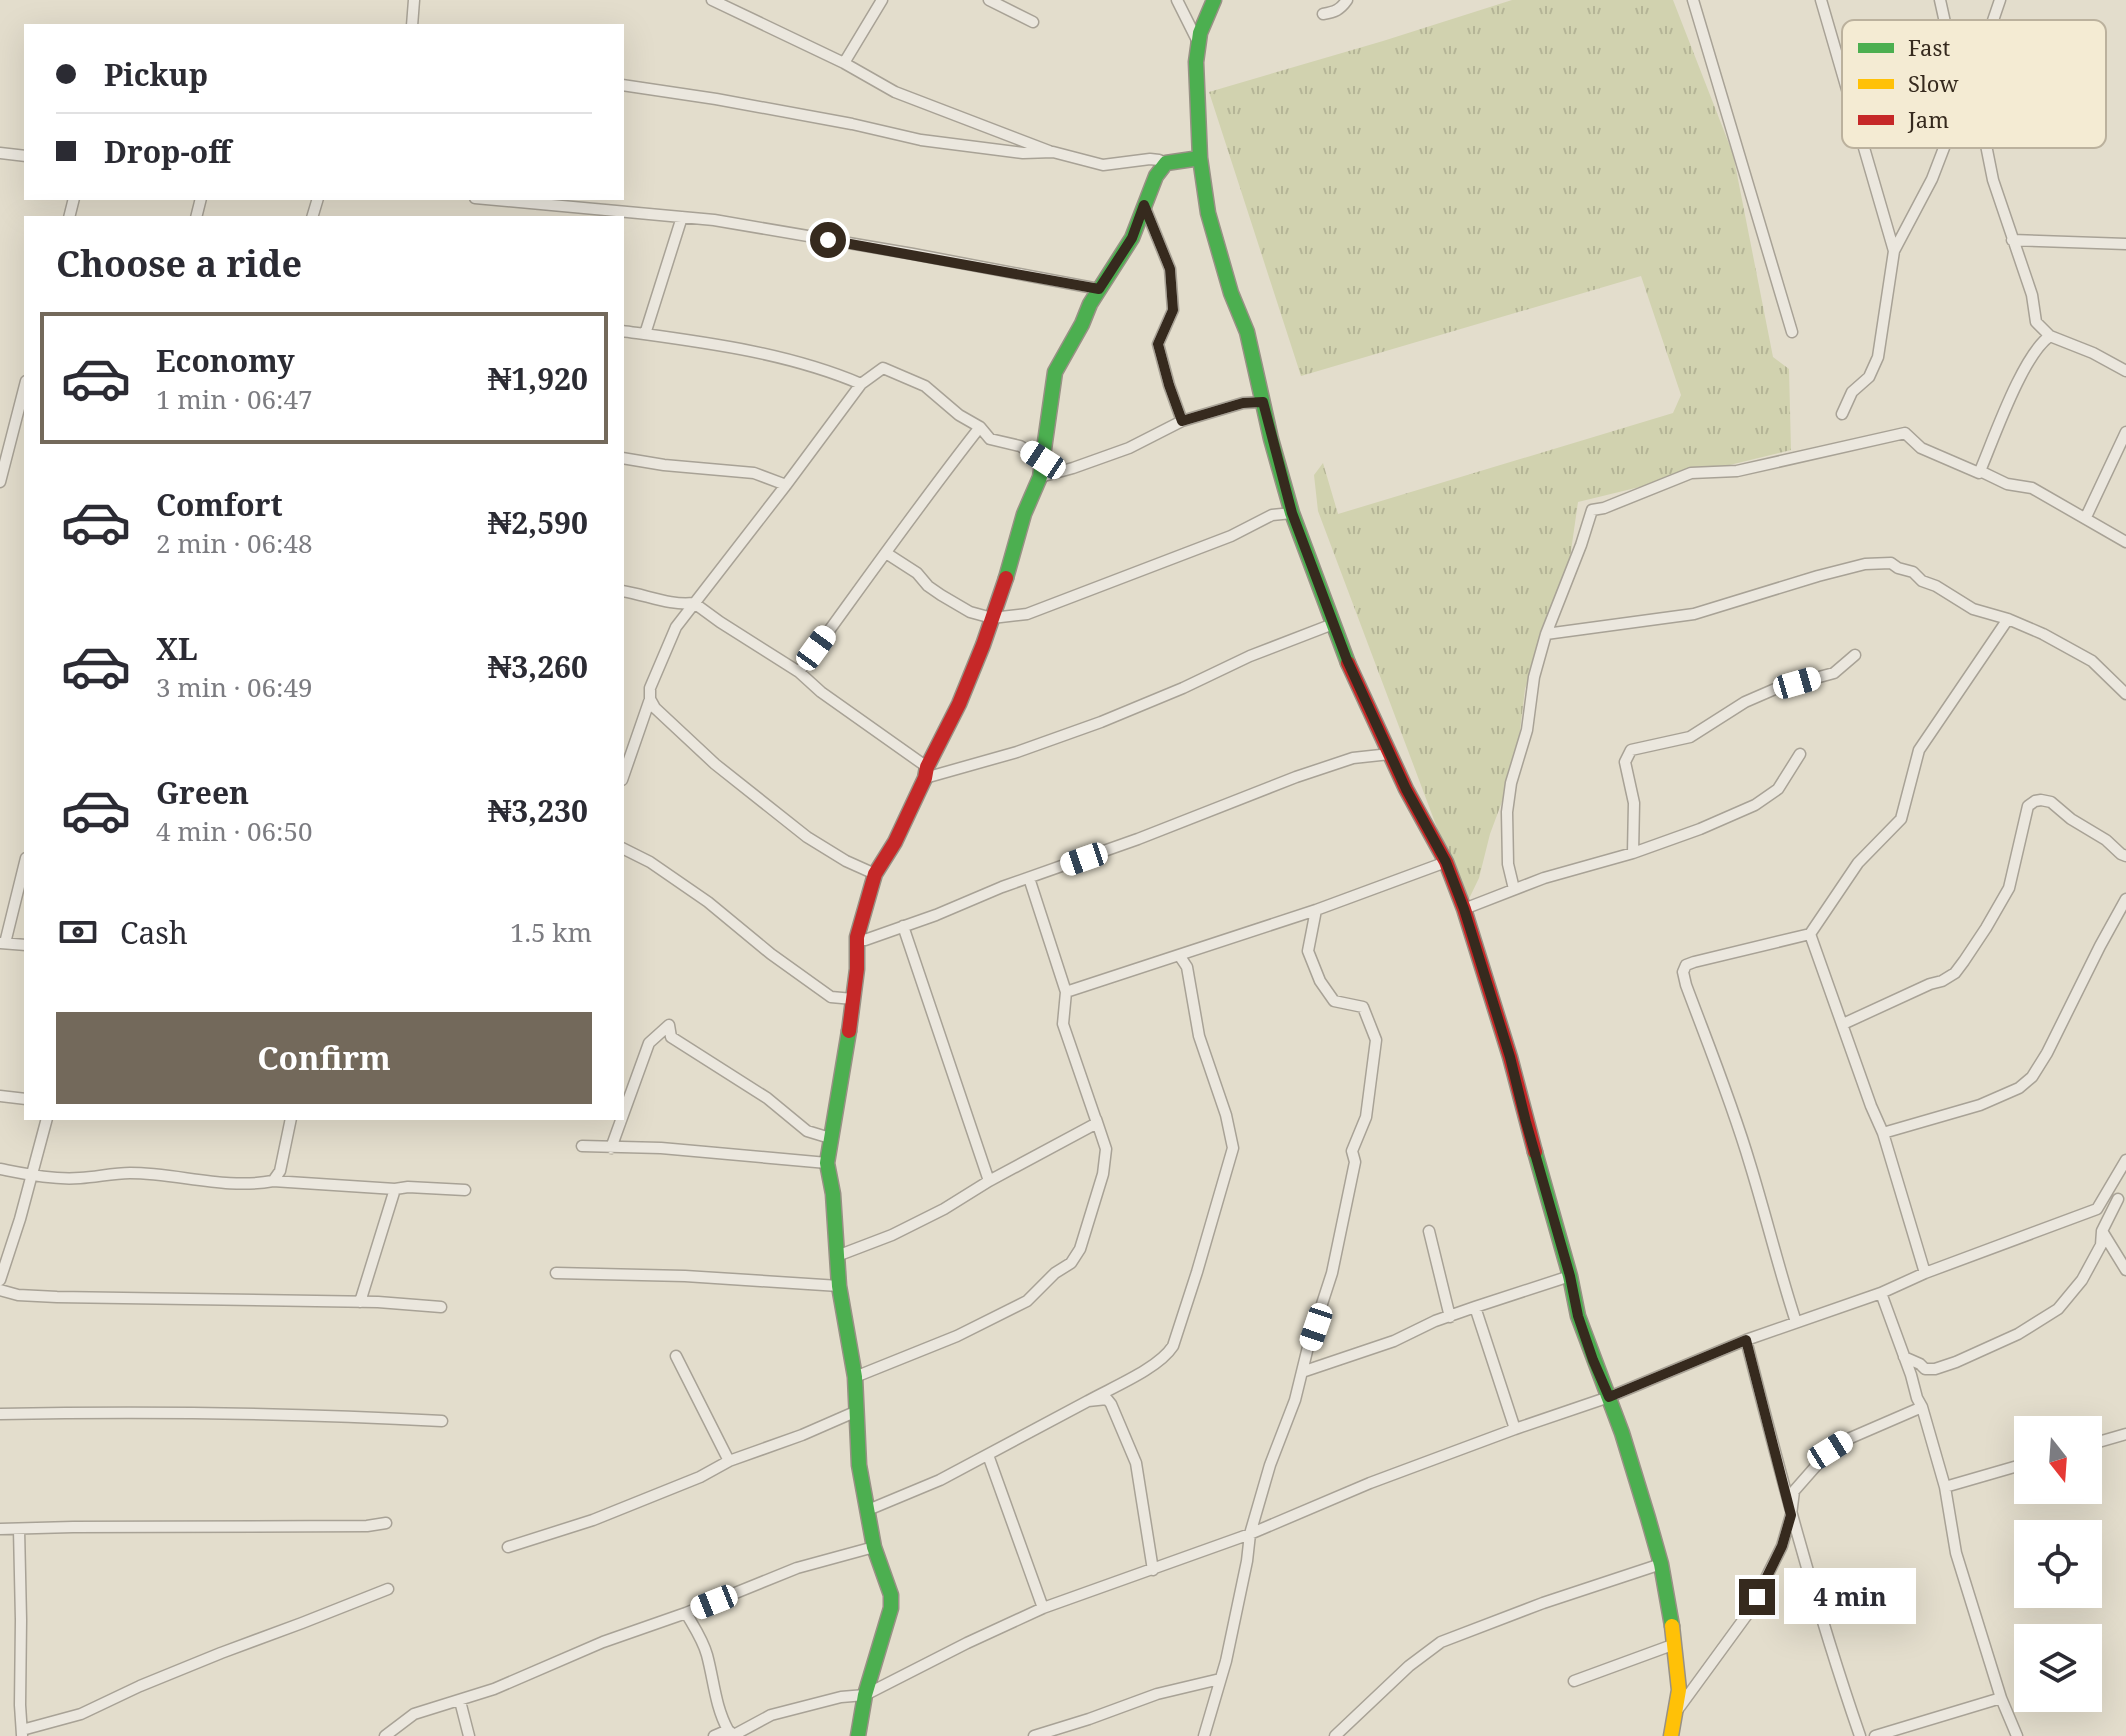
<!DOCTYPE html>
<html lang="en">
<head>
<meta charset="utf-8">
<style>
	:root { --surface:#fff; --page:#f2f2f3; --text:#2b2b33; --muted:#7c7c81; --line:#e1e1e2; --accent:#73695b }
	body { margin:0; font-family:"Noto Serif",serif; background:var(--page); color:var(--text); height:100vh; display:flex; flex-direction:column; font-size:30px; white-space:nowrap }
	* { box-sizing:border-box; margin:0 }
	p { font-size:26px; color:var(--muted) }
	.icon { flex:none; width:44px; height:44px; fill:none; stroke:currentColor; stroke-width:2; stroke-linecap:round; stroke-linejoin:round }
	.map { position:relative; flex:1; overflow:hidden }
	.panel { position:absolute; left:24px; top:216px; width:600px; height:904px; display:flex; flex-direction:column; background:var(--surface); border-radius:0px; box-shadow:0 8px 32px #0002 }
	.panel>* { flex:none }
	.guide { position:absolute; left:24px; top:24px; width:600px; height:176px; border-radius:0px; box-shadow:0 8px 32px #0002; display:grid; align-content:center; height:176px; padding:0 32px; background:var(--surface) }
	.needle { width:52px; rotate:163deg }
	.controls { position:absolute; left:2014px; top:1416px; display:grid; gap:16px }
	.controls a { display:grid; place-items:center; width:88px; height:88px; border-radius:0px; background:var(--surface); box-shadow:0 8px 32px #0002; font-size:40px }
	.end { position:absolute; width:36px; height:36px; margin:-18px; border:10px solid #362a1e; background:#fff; box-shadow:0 0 0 4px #fff }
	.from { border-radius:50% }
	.bubble { position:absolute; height:56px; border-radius:0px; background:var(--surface); box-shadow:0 8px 32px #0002; font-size:26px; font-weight:700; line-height:56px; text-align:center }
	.car { position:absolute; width:24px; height:48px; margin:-24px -12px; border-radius:10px; box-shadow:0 0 6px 2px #0007; background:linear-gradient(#fff 24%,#345 0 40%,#fff 0 76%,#345 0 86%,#fff 0) }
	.guide b { display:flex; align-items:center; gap:28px; height:76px; font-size:30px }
	.guide b+b { border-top:2px solid var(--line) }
	.guide i { width:20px; height:20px; background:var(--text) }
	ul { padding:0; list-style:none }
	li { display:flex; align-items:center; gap:24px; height:132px; margin:0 16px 12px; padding:0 16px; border:4px solid transparent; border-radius:0px }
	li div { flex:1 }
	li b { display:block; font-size:30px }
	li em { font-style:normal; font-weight:700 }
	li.current { border-color:var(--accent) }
	li>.icon { width:72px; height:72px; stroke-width:1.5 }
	h2 { padding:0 32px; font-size:36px; line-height:96px }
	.pay { display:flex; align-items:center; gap:20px; height:88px; padding:0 32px; font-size:30px }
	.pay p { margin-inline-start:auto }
	.button { display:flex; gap:16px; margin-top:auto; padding:16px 32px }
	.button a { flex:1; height:92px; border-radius:0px; background:var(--accent); color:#fff; font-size:32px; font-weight:700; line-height:92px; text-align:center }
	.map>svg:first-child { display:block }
	.grass { fill:url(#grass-tufts) }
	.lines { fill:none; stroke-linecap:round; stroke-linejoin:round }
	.street-casing { stroke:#a8a296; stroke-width:13 }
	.fast-casing { stroke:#989185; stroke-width:17 }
	.slow-casing { stroke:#989185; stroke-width:17 }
	.jam-casing { stroke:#989185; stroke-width:17 }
	.street { stroke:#ebe7de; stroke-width:10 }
	.fast { stroke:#4caf50; stroke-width:14 }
	.slow { stroke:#ffc107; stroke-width:14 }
	.jam { stroke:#c62828; stroke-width:14 }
	.route { stroke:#362a1e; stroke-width:10 }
	.key { fill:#f4ebd3; stroke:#bbb19d; stroke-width:2 }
	.key-label { font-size:22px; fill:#362a1e }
</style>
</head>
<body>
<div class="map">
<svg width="2126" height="1736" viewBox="0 0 2126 1736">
	<defs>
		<pattern id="grass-tufts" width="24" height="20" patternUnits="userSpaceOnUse" patternTransform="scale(2)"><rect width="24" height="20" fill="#d1d2af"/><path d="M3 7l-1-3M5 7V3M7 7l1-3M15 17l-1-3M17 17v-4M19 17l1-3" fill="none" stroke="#b4b496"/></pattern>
	</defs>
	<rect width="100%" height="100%" fill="#e3ddcc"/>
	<path class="grass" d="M1512,0H1673L1733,154L1773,357L1789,369L1791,450L1578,502L1570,558L1525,689L1516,764L1490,834L1479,878L1466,905L1318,511L1314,475L1323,463L1338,514L1673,413L1681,395L1641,276L1301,376L1209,92L1383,41Z"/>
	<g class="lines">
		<g class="street-casing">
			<path id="street" d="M712,0L844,63L895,92L1049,151
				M989,0L1033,22
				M1177,0L1198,42
				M1693,0L1792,332
				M1821,0L1894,251L1878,357L1869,377L1852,392L1842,414
				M1940,0L1946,27L1963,80L1981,120L1993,180L2032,295L2036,322L2050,336C2023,354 1994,438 1980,471
				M1323,14C1335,12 1340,10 1347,0
				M412,26L414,0
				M844,63L882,0
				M622,85L716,99L852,124L921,140L1023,153L1053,152L1103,165L1150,159L1159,160L1166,163
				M1968,94L2000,0
				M0,153L26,156
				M475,198L714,220L913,254L1099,289
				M1144,205L1170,269L1173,310L1158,344L1169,385L1182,421
				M69,218L74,198
				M196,218L201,198
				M312,218L318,198
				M2012,240L2126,244
				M1894,251L1932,179L1962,101V86
				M622,331C702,342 786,352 861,384L883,368L925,386L959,415L980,427L990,439L1020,446L1043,460
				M645,334L682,217
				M2050,336L2093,353L2126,371
				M861,384L786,485L676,627L650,688V699L655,708L715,764L807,837L846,861L875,874
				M622,458L664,465L754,473L786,485
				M1040,477L1073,468L1129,448L1182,421L1243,403L1263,402
				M0,482L26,381
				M2086,517L2126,432
				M886,553L917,573L928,586L941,595L970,612L992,618L1027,614L1231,536L1272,515L1292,513
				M622,591C647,595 670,606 694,603L720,622L799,672L821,692L927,767
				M1546,634L1694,614L1818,576L1865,564L1891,563L1898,568L1913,572L1922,581L1936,586L1973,609L2008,619L2043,634L2092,661L2126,694
				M799,672C859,590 917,507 980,427
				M925,778L1017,752L1101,722L1183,688L1250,656L1333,624
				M622,780L650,699
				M622,848L650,862L708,902L771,954L831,997L853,999
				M1633,853L1634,803L1625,762L1631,750L1690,737L1745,702L1775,689L1834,673L1855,655
				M1514,889L1508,864L1507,812L1511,783L1527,730L1534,677L1546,634L1581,545L1592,510L1604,508L1691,473L1737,471L1905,433L1921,448L1979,473L1980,471L2007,484L2032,488L2126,542
				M1464,909L1544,878L1633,853L1700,829L1755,805L1778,789L1800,754
				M903,926L989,1181
				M1810,934L1871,1106L1883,1133L1925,1273
				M857,937L865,940L936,915L1002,887L1138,839L1296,777L1353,758L1390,754
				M0,943L26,945
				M5,943L26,858
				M1066,992L1316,910L1446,862
				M1843,1024L1930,984L1942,981L1955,973L1964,961L1986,928L2009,888L2028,806L2035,801L2041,800L2051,802L2071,819L2106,840L2121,854L2126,856
				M0,1096L26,1099
				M1883,1133L1980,1105L2019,1088L2032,1077L2047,1053L2100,946L2126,899
				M582,1146L661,1148L827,1163
				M611,1148L649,1043L669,1025L671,1037L767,1098L807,1131L830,1138
				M0,1169C26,1174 53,1180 80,1178C97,1177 113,1173 130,1173C178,1173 225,1190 273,1181L280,1171L291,1118
				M273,1181L395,1189
				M1429,1231L1450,1317
				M2102,1231L2126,1270
				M837,1256L892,1235L944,1209L989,1181L1097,1123L1063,1024L1066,992L1029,878
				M556,1273L685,1276L839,1286
				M0,1280L20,1219L47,1118
				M0,1290L18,1295L57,1297L378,1302L441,1307
				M1881,1293L1911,1375L1917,1398L1922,1407L1945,1487L1956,1553L2001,1698L2017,1736
				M360,1302L395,1189L408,1187L465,1190
				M1475,1307L1515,1429
				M1796,1322C1779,1270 1766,1216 1750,1164C1732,1103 1708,1044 1686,985L1683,972L1686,965L1694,962L1810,934L1858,863L1901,819L1919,750L2008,619
				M1746,1340C1780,1473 1815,1606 1860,1736
				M676,1356L729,1461
				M1904,1357L1920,1364L1925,1369H1935L1956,1362L2018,1334L2058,1309L2082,1280L2101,1245L2102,1231L2118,1199
				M1302,1372L1394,1341L1435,1321L1475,1307L1570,1276
				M855,1377L957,1336L1027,1301L1055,1273L1071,1263L1080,1249L1103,1174L1106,1149L1096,1119
				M1088,1401C1113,1387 1158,1369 1173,1346L1197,1272L1233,1148L1226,1115L1199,1036L1187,967L1179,955
				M0,1414C148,1411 295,1413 442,1421
				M2088,1445L2126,1434
				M988,1455L1043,1608
				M1945,1487L2028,1463
				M868,1510L940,1480L1088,1401L1107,1399L1111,1404L1136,1463L1153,1570
				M0,1529L73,1527L367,1526L386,1523
				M19,1529L21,1620L20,1705L22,1735
				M508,1547L593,1520L700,1477L729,1461L802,1435L857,1411
				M686,1613C694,1627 703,1640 707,1655C714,1681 715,1706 728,1730
				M1574,1681L1675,1644
				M460,1701L469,1736
				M1676,1712L1749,1612L1782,1546L1791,1515L1794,1491L1830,1450L1848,1439L1922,1407
				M22,1730L81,1714L140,1686L221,1653L302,1623L388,1589
				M385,1736L414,1714L494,1689L603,1642L686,1613L797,1568L874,1547
				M714,1736L728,1730L734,1735L771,1715L841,1697L865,1695L967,1643L1043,1608L1250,1534L1370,1483L1515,1429L1609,1397L1746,1340L1881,1293L1925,1273L2097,1209L2126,1160
				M1034,1736L1089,1719L1157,1694L1220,1679
				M1204,1736L1226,1661L1247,1561L1250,1534L1270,1465L1295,1400L1308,1347L1332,1273L1355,1162L1352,1151L1366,1117L1376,1040L1363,1007L1334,1001L1320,981L1308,951L1316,910
				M1335,1736L1409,1666L1441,1642L1543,1603L1661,1564
				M1875,1736L2001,1698"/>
		</g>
		<g class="fast-casing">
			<path id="fast" d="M1214,0L1200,33L1196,62L1200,158L1208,213L1231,293L1247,332L1271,439L1292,513L1348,663
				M1006,578L1024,514L1040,477L1055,372L1082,324L1090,304L1132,238L1156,176L1166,163L1200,158
				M849,1031L827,1163L833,1194L839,1286L855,1377L859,1465L874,1547L891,1595V1608L865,1695L858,1736
				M1535,1152L1570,1276L1578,1316L1622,1433L1648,1518L1661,1564L1672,1626"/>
		</g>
		<g class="slow-casing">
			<path id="slow" d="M1671,1736L1679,1690L1672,1626"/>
		</g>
		<g class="jam-casing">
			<path id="jam" d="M1348,663L1406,789L1446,862L1464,909L1510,1057L1535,1152
				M849,1031L857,969V937L875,874L895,842L925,778L927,767L959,704L983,645L1006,578"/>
		</g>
		<use href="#street" class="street"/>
		<use href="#fast" class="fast"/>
		<use href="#slow" class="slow"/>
		<use href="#jam" class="jam"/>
	</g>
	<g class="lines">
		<path class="route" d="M828,240L1099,289L1132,238L1144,205L1170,269L1173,310L1158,344L1169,385L1182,421L1243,403L1263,402L1292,513L1347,660L1406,789L1446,862L1464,909L1510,1057L1526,1122L1570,1276L1578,1316L1593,1360L1609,1397L1746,1340L1791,1515L1782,1546L1757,1597"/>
	</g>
	<rect x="1842" y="20" width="264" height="128" rx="12" class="key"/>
	<rect x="1858" y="43" width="36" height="10" fill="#4caf50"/>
	<rect x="1858" y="79" width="36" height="10" fill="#ffc107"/>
	<rect x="1858" y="115" width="36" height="10" fill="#c62828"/>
	<g class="key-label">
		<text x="1908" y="56">Fast</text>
		<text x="1908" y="92">Slow</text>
		<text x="1908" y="128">Jam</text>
	</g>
</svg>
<div class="controls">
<a><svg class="needle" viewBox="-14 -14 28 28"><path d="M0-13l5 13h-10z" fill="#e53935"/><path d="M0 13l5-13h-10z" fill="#7c7c81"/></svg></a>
<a><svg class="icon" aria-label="locate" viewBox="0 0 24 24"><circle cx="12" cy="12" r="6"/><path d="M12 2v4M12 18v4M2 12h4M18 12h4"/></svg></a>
<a><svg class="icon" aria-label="layers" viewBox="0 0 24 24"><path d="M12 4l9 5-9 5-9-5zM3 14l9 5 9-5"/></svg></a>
</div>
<i class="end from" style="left:828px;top:240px"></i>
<i class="end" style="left:1757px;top:1597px"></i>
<div class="bubble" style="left:1784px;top:1568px;width:132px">4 min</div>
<i class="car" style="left:1043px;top:460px;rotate:303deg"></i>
<i class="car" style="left:816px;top:648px;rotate:36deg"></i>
<i class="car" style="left:1797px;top:683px;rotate:74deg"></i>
<i class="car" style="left:1084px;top:859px;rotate:251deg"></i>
<i class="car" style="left:1316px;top:1327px;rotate:199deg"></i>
<i class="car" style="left:1830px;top:1450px;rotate:58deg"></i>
<i class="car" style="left:714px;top:1602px;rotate:248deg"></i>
<div class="guide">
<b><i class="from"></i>Pickup</b>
<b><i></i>Drop-off</b>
</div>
<section class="panel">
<h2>Choose a ride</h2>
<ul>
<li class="current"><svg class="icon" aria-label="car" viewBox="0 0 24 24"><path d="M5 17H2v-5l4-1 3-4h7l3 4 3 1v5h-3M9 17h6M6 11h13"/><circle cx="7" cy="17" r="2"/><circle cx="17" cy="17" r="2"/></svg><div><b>Economy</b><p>1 min · 06:47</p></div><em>₦1,920</em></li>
<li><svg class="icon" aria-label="car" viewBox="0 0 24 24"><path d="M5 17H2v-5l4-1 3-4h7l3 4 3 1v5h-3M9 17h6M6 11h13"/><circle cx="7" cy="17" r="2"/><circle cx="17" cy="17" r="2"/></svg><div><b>Comfort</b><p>2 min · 06:48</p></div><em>₦2,590</em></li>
<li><svg class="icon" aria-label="car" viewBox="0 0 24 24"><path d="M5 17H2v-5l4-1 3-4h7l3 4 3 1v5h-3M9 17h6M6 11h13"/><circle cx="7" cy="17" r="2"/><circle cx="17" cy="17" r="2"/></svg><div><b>XL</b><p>3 min · 06:49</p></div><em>₦3,260</em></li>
<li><svg class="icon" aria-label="car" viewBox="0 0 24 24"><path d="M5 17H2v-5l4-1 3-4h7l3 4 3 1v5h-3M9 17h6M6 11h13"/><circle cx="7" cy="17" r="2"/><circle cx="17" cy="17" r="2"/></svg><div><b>Green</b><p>4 min · 06:50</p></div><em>₦3,230</em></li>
</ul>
<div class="pay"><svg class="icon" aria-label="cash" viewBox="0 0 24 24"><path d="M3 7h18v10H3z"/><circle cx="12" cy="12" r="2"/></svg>Cash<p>1.5 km</p></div>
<div class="button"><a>Confirm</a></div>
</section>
</div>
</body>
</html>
